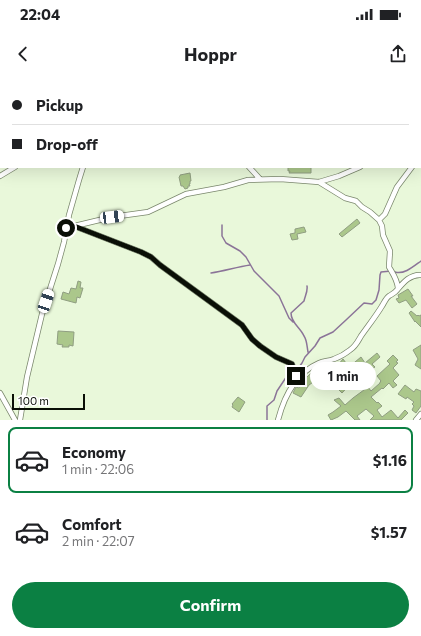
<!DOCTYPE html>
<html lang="en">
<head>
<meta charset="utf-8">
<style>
	:root { --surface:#fff; --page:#f6f6f6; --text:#202124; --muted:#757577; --line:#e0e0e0; --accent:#0b8043 }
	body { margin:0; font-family:Commissioner,sans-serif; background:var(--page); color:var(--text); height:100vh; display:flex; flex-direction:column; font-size:15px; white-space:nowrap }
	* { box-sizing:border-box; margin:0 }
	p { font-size:13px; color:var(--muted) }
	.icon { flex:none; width:22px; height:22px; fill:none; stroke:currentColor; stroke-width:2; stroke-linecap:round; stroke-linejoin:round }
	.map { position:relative; height:340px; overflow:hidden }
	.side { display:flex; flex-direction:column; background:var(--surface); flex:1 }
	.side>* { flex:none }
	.banner { position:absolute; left:0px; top:0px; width:421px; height:88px; box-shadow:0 4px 16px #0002; display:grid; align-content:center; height:88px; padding:0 12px; background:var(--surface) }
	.scale { position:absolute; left:12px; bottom:10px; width:73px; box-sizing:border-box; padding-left:4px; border:2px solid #0a0f06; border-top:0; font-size:11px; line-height:14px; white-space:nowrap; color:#0a0f06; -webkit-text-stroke:3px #fff; paint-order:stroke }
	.end { position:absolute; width:18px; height:18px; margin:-9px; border:5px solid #0a0f06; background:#fff; box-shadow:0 0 0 2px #fff }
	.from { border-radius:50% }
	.bubble { position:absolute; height:28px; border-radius:14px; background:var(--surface); box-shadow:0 4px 16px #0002; font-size:13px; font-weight:700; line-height:28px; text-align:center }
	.car { position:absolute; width:12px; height:24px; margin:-12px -6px; border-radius:5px; box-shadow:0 0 3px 1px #0007; background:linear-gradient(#fff 24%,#345 0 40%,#fff 0 76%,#345 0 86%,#fff 0) }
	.banner b { display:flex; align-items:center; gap:14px; height:38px; font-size:15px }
	.banner b+b { border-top:1px solid var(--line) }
	.banner i { width:10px; height:10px; background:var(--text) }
	ul { padding:7px 0 0; list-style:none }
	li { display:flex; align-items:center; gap:12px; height:66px; margin:0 8px 6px; padding:0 4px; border:2px solid transparent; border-radius:8px }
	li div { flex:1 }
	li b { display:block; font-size:15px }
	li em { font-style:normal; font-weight:700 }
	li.active { border-color:var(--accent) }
	li>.icon { width:36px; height:36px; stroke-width:1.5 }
	.action { display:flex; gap:8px; margin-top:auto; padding:8px 12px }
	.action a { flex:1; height:46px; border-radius:24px; background:var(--accent); color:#fff; font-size:16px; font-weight:700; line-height:46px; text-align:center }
	.status { display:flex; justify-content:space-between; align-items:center; height:28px; padding:0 20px; background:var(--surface); direction:ltr }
	.status svg { height:11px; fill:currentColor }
	header { display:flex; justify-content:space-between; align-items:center; height:52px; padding:0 12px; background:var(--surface); font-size:18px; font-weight:700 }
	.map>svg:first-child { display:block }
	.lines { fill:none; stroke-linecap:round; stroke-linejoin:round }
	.stream { stroke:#8b7498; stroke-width:1.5 }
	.building { fill:#abc78b; stroke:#909e82 }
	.minor-casing { stroke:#7a876c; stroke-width:6 }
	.minor { stroke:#fff; stroke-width:4.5 }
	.route { stroke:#0a0f06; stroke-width:5 }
</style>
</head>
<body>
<div class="status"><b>22:04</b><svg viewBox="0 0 49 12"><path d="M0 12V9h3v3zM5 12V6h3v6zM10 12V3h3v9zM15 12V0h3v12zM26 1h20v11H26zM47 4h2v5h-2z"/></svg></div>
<header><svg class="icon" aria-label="back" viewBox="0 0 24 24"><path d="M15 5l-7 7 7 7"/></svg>Hoppr<svg class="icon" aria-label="share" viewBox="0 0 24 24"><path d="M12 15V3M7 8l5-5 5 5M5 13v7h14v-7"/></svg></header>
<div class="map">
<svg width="421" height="340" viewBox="0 0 421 340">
	<rect width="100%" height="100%" fill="#e9f8da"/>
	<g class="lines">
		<path class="stream" d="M222,145V156L226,163L240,171L246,177L254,191L279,216L289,238L293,242
			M395,192C404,195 414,186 421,181
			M211,193C224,191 237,187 250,185
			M307,206C308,211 305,216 304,221L291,233C291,243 300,247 304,256C307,260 307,267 308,272
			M296,291L302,283L305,277L315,266L320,258L333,252L346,240L364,223L372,224L376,220L379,210L380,195L381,192L391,191
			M267,340V326L274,320L277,311L287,296L293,294"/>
	</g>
	<path class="building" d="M288,87H311V93H289L290,91H288Z
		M190,93L191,101H190V104H189L190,106H188V108L185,109L183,106H181L179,97L180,96V95Z
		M357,139L360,143L342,157L339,154Z
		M304,147L306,152L297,154L298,159L292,160L290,154L295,153V149Z
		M78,201L81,202L80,208H83L80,218L77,217L76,223L61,219L63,212L69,214L71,208L76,209Z
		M408,209L413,216H411L417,224L412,228L406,220L399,223L396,219L399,218L398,215Z
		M411,231L417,236L418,235L419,236L421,235V247L415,241V242L409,233Z
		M58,251L74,252L73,266L69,265V267H62L63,265L57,264Z
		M421,265V289L415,285L418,279L413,270Z
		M377,273L380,277L372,284L375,287L368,292L372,298L367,301L364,295L356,300L355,299L342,313L338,309L339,308L332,301L326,308L322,305L331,294L341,304L348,298L342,287L334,294L332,292L343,279L349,287L361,277L365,283Z
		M393,275L398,280L396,282L398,283L393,288L399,295L393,301L397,305L393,308L389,303L383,309L382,308L371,317L377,323L378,322L382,326L377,330L382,337L391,330L398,338L405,330L408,333L401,340H370L374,336L366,329L357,336L360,340H355L346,331L338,337L331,340L328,335L333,332L341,326L334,320L339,318L345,325L353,318L368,307L371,311L380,303V302L381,301L377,296L390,284L387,281Z
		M325,285L326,288L319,293L322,296L309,305L301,317L293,313L296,307L299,308L304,300L312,292L321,286Z
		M405,305L414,312L416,309L421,311V326L416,333L412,330L414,326L412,324L414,322L407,317L406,319L398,314Z
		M238,317L245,322L239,332L232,327L233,325L232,324Z"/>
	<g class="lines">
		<g class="minor-casing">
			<path id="minor" d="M195,0V1
				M369,0V1
				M142,1L144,0
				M419,1V0
				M420,30L421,54L420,68
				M249,87L260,99
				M0,96L15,87
				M319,102L345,118L356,121L362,127L370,132L379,140L382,146L383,155L390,171L389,187C393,194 397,199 398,208
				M379,140L385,134L397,107L412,87
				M74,146L141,172L151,177L160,185L242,245L252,259L260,266L276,277L292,284L295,292V301
				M66,148L112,137L148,132L186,114L224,107L248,100L280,99L319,102L339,96L360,87
				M0,313L15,340
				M20,340L27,297L42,234L58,184L64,162L69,135L79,100L83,87
				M278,340C284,317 296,293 319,283C324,281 329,281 334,279C340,277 345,274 350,270C356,266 358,261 361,256C368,246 376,236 382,226C384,223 386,218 389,216C392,214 395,213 397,210C403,203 410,194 421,195
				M416,340L421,334"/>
		</g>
		<use href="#minor" class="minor"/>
	</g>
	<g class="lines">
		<path class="route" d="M66,148L74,146L141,172L151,177L160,185L242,245L252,259L260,266L276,277L292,284L296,296"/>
	</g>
</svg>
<div class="scale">100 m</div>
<i class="end from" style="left:66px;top:148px"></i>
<i class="end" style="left:296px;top:296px"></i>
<div class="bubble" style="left:310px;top:282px;width:66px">1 min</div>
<i class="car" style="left:112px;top:137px;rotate:83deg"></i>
<i class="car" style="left:46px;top:221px;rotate:18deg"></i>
<div class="banner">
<b><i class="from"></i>Pickup</b>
<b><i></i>Drop-off</b>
</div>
</div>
<section class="side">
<ul>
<li class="active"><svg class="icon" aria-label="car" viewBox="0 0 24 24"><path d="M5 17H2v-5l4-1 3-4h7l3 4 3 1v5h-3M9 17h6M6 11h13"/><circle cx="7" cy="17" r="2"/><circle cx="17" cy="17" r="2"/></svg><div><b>Economy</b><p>1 min · 22:06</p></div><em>$1.16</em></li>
<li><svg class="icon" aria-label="car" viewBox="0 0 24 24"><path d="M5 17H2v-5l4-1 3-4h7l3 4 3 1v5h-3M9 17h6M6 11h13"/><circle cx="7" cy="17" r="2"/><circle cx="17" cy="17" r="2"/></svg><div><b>Comfort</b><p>2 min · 22:07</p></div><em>$1.57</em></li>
</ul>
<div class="action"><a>Confirm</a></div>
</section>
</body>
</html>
